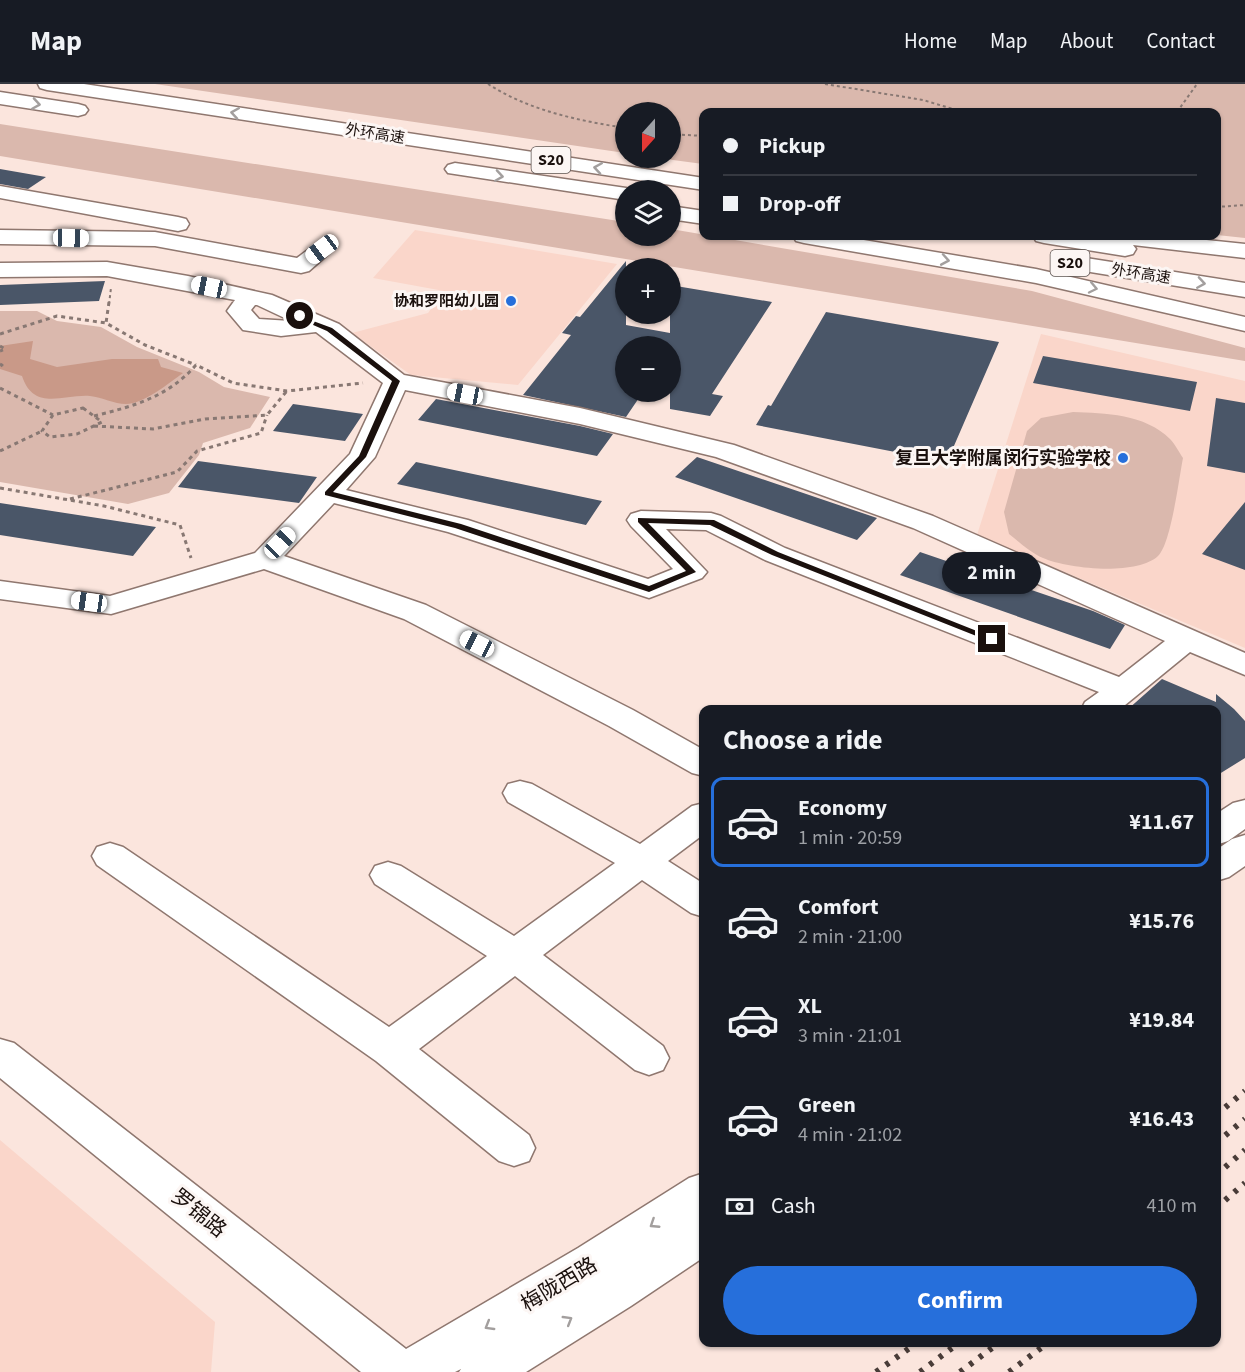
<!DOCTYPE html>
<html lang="en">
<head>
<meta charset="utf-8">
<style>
	:root { --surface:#171b24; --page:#20242c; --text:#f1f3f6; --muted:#9ea1a6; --line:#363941; --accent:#266fdb }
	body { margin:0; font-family:"Source Sans 3","Noto Sans SC",sans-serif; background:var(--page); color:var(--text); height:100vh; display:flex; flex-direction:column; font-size:22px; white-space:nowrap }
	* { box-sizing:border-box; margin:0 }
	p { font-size:20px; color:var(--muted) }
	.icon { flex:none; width:33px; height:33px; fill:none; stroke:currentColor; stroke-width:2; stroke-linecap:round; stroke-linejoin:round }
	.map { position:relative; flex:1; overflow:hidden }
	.drawer { position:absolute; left:699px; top:621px; width:522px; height:642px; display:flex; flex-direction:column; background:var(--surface); border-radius:12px; box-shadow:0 2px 4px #0004 }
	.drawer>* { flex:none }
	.hud { position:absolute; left:699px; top:24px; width:522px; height:132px; border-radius:12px; box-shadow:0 2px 4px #0004; display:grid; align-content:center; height:132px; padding:0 24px; background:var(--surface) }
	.needle { width:39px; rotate:201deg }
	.tools { position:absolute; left:615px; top:18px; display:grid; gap:12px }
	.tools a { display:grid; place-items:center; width:66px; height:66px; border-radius:50%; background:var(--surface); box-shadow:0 2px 4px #0004; font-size:30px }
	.end { position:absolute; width:27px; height:27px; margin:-14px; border:8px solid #1a100d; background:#fff; box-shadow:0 0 0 3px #fff }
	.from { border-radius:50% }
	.bubble { position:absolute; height:42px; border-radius:21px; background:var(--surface); box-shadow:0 2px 4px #0004; font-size:20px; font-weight:700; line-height:42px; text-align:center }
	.car { position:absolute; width:18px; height:36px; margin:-18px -9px; border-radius:8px; box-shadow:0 0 4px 2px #0007; background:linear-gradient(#fff 24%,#345 0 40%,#fff 0 76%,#345 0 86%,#fff 0) }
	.hud b { display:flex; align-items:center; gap:21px; height:57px; font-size:22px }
	.hud b+b { border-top:2px solid var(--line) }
	.hud i { width:15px; height:15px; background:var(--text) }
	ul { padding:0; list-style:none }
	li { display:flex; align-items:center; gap:18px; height:90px; margin:0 12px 9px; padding:0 12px; border:3px solid transparent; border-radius:12px }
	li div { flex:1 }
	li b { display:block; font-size:22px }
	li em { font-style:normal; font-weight:700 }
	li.selected { border-color:var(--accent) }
	li>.icon { width:54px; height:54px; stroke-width:1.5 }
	h2 { padding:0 24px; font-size:27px; line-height:72px }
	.pay { display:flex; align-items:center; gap:15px; height:66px; padding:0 24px; font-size:22px }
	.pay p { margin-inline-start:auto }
	.cta { display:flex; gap:12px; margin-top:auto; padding:12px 24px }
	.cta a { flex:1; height:69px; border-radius:36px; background:var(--accent); color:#fff; font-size:24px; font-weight:700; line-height:69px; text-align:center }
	header { display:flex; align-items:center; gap:36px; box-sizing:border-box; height:84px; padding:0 30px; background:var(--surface); border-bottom:2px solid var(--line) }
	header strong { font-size:28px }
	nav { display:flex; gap:33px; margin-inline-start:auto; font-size:21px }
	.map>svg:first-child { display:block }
	.built { fill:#fad6ca }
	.green { fill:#dab8ad }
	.water { fill:#c99988 }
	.building { fill:#4a5668 }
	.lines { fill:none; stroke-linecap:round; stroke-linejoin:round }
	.minor-casing { stroke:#8f776f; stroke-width:3 }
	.highway-casing { stroke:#8f776f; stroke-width:3 }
	.path-far1 { stroke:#887873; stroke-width:2; stroke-dasharray:3 3; stroke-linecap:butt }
	.path { stroke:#887873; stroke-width:3; stroke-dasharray:4 4; stroke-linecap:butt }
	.minor { fill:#fff; fill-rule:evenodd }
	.highway { fill:#fff; fill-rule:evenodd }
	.rail { stroke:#493c38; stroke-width:6; stroke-dasharray:4 8; stroke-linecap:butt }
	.oneway { stroke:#a39f9e }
	.route { fill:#1a100d }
	.poi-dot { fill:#266fdb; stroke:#fcf6f4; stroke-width:2 }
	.labels { text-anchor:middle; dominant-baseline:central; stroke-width:6; stroke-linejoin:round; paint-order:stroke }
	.far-street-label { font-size:15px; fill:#1a100d; stroke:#fcf6f4 }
	.far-poi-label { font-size:15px; font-weight:bold; fill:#1a100d; stroke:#fcf6f4; text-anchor:end }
	.shield { fill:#fcf6f4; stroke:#5e5552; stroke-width:1.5 }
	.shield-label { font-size:16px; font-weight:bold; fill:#1a100d }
	.poi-label { font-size:18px; font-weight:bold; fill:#1a100d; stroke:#fcf6f4; text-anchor:end }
	.near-street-label { font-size:21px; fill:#1a100d; stroke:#fcf6f4 }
</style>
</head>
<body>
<header>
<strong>Map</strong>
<nav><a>Home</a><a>Map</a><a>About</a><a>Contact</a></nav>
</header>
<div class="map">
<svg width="1245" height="1288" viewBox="0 0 1245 1288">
	<rect width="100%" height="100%" fill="#fbe5dd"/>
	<path class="built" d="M415,146L617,180L518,301L411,291L352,249L428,229L444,207L373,194Z
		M1041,250L1245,297V564L977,451Z
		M0,1056L215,1238L211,1288H0Z"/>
	<path class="green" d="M155,0H1245V154L1217,151L1216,28H704L703,80L658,74H670V28H626L625,69Z
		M0,40L625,138L626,152H670L671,145L1032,207L1245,264V277L0,72Z
		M0,227H37L57,237L101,243L137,263L199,288L224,303L270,313L250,344L203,359L199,371L169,409L128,420L0,398Z
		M1073,328C1105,329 1145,330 1170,355C1175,360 1179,368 1183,374C1179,394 1171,460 1158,472C1137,492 1068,485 1043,474C1031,469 1019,458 1009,450L1004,428L1027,347L1041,334Z"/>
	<path class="water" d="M33,257L30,275L57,283L112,275H158L161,283L183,289C169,299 144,320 126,320C114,320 102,313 90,312C63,310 34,328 22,292L0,285V262Z"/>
	<path class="building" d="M0,85L46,93L28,105L0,100Z
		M626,177V241L670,249V201L772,218L712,310L723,312L710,332L670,325V262H626V308H643L626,333L523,311L571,251L562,249L576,232L580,233Z
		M105,197L99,217L0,221V201Z
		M826,228L999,258L947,378L756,341L768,321L771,322Z
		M1043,272L1197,298L1190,327L1033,299Z
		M1216,314L1245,319V389L1207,382Z
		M436,315L580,342L613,350L597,372L418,336Z
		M293,320L363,330L345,357L273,347Z
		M697,373L877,434L857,456L675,393Z
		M198,377L317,393L299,419L178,403Z
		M416,378L602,417L586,441L397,400Z
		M1245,418V486L1202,470Z
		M0,419L156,443L133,472L0,451Z
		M920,468L1093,527L1125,541L1110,565L900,491Z
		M1162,595L1216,618V610L1234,625L1245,637V674L1216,692V626H1127Z"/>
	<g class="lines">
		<g class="minor-casing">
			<path id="minor" d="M0,102L178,133L186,135L189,140L186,145L178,147L0,114Z
				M0,146L155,148L297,174C308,166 315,158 330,161L333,166L309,187L301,189L155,162L0,160Z
				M107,178L188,192L272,211L339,240L404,291L580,324L734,361L933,432L1245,569V591L1190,568L1119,626H1081L1085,618L1099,608L765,476L706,446L666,445L707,488L702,494L649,514L448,448L334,419L284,472L426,521L633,626L704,666V692L692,689L609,642L404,535L264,485L111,530L0,515V497L110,512L255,469L350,370L383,299L316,248L281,252L243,246L227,227L235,216L107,192L0,193V179ZM255,221H257L291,237L259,235L251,226ZM405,306L580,340L716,373L913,444L1165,557L1119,593L785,464L721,432L711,429L641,427L631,430L627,436L631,442L673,485L648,495L468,436L346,406L375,373Z
				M520,697L532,700L640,760L692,722L704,719V750L668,777L704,800V833L691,829L642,796L543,871L663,962L669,974L663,986L649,991L635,986L515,892L419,965L529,1051L535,1064L529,1077L514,1082L499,1077L376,977L97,781L92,772L97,763L110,759L123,763L389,943L487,872L375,800L370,791L375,782L388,778L401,782L514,852L615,779L508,718L503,709L508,700Z
				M1245,716V745L1228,757L1216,761V730L1233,719Z
				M1245,751V782L1229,793L1216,797V766L1232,755Z
				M0,955L14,959L406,1265L578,1164L689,1094L704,1089V1173L631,1222L526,1288H459L461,1285L455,1288H361L0,994Z"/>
		</g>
		<g class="highway-casing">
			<path id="highway" d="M38,0H84L704,94V106L47,6L40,4Z
				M0,8L78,20L85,22L88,26L85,30L78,32L0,20Z
				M455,79L626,104L634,106H626V116L448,89L445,85L448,81Z
				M670,122L704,127V140L670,135Z
				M793,152H840L1036,185L1245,233V247L1036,199L804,159L796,157Z
				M1033,152H1082L1105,155L1103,152H1168L1245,160V174L1133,161L1136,165L1133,170L1125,172L1044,159L1036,157Z
				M1086,174L1245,199V213L1078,186L1075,181L1078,176Z"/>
		</g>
		<path class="path-far1" d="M488,0C528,26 579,37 626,44
			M825,0L923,16L963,28
			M1177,28L1197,0
			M670,50L704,52
			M1216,123L1245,121
			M109,220L111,204"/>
		<path class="path" d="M109,218L106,239L145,261L196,281
			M0,250L57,232L106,239
			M0,262L5,265L0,267
			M0,280L2,281L0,282
			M0,304L53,331
			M83,324L102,338L77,350L50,353L42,347L53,331Z
			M94,332C134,322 168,313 196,281L233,299L287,307L363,299
			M94,342L153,345L205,335L267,331L286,308
			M0,367L42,347
			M0,404L104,422L180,441L191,474
			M70,415L177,388L197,367L261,349L267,331"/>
		<use href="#minor" class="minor"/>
		<use href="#highway" class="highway"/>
		<path class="rail" d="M1216,1031L1245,1007
			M1216,1059L1245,1035
			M1216,1091L1245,1066
			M1216,1124L1245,1099
			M876,1288L918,1258
			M920,1288L960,1258
			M960,1288L1000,1258
			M1009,1288L1049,1258"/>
	</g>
	<defs><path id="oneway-chevron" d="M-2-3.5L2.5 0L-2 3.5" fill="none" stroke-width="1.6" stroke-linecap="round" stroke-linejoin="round" transform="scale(1.5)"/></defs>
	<g class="oneway">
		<use href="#oneway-chevron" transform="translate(36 20) rotate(9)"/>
		<use href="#oneway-chevron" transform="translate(235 29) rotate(-171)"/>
		<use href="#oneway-chevron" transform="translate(598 84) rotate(-171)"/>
		<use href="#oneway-chevron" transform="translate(499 92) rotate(9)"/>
		<use href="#oneway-chevron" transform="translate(945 176) rotate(10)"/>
		<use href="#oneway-chevron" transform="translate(1201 199) rotate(9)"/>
		<use href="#oneway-chevron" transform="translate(1093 204) rotate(12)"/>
		<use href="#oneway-chevron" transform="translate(654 1140) rotate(147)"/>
		<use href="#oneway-chevron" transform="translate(568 1236) rotate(-31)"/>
		<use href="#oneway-chevron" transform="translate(489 1242) rotate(149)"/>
	</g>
	<path class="route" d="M297,231L332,244L400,297L366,373L333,408L461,440L649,502L686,487L638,438V434L714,436L778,468L997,555L989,557L772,471L710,441L648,439L696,488L649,508L455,444L325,411V408L359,372L392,297L327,247L297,234Z"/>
	<g class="poi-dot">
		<circle cx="511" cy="217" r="6"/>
		<circle cx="1123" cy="374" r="6"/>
	</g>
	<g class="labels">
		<g class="far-street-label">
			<text transform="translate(375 50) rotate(9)">外环高速</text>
			<text transform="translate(1141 190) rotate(9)">外环高速</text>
		</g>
		<g class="far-poi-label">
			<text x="499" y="217">协和罗阳幼儿园</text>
		</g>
		<g class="shield">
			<rect x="531.5" y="63" width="39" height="26" rx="4.5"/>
			<rect x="1050.5" y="166" width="39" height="26" rx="4.5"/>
		</g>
		<g class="shield-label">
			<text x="551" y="76">S20</text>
			<text x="1070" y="179">S20</text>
		</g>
		<g class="poi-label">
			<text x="1111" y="374">复旦大学附属闵行实验学校</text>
		</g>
		<g class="near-street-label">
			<text transform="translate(199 1129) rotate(39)">罗锦路</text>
			<text transform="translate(559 1200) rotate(-31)">梅陇西路</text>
		</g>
	</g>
</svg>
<div class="tools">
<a><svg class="needle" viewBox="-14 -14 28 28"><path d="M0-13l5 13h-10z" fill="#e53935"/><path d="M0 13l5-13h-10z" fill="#9ea1a6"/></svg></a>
<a><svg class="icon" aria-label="layers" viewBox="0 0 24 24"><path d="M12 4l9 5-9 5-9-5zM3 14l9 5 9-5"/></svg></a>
<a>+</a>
<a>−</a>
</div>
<i class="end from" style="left:300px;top:232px"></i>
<i class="end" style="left:992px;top:555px"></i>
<div class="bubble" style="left:942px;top:468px;width:99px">2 min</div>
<i class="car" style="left:71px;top:154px;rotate:91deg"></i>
<i class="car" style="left:322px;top:165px;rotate:233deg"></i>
<i class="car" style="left:209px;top:203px;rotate:282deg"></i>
<i class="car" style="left:465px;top:310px;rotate:281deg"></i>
<i class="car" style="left:280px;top:459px;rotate:44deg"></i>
<i class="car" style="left:89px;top:518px;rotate:278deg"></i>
<i class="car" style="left:477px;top:560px;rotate:297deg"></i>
<div class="hud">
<b><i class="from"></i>Pickup</b>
<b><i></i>Drop-off</b>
</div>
<section class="drawer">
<h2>Choose a ride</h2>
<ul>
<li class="selected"><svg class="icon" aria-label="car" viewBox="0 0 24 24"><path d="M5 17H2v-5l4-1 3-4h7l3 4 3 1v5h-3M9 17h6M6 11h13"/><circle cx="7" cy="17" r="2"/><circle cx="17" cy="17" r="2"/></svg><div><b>Economy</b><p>1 min · 20:59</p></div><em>¥11.67</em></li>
<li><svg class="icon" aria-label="car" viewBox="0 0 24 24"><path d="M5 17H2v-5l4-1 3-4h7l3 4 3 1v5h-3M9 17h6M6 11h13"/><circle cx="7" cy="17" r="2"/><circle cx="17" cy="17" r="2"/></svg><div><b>Comfort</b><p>2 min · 21:00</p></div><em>¥15.76</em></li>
<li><svg class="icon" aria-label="car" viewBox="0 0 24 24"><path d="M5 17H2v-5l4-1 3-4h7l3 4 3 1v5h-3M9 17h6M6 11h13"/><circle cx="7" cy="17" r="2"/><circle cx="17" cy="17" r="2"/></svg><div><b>XL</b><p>3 min · 21:01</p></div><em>¥19.84</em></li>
<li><svg class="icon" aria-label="car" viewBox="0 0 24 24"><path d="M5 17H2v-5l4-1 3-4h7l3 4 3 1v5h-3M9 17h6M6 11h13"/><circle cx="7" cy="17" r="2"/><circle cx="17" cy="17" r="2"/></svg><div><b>Green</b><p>4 min · 21:02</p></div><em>¥16.43</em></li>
</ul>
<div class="pay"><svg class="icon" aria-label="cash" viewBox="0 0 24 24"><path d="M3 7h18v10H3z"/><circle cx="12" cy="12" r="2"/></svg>Cash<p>410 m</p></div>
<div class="cta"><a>Confirm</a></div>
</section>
</div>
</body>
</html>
